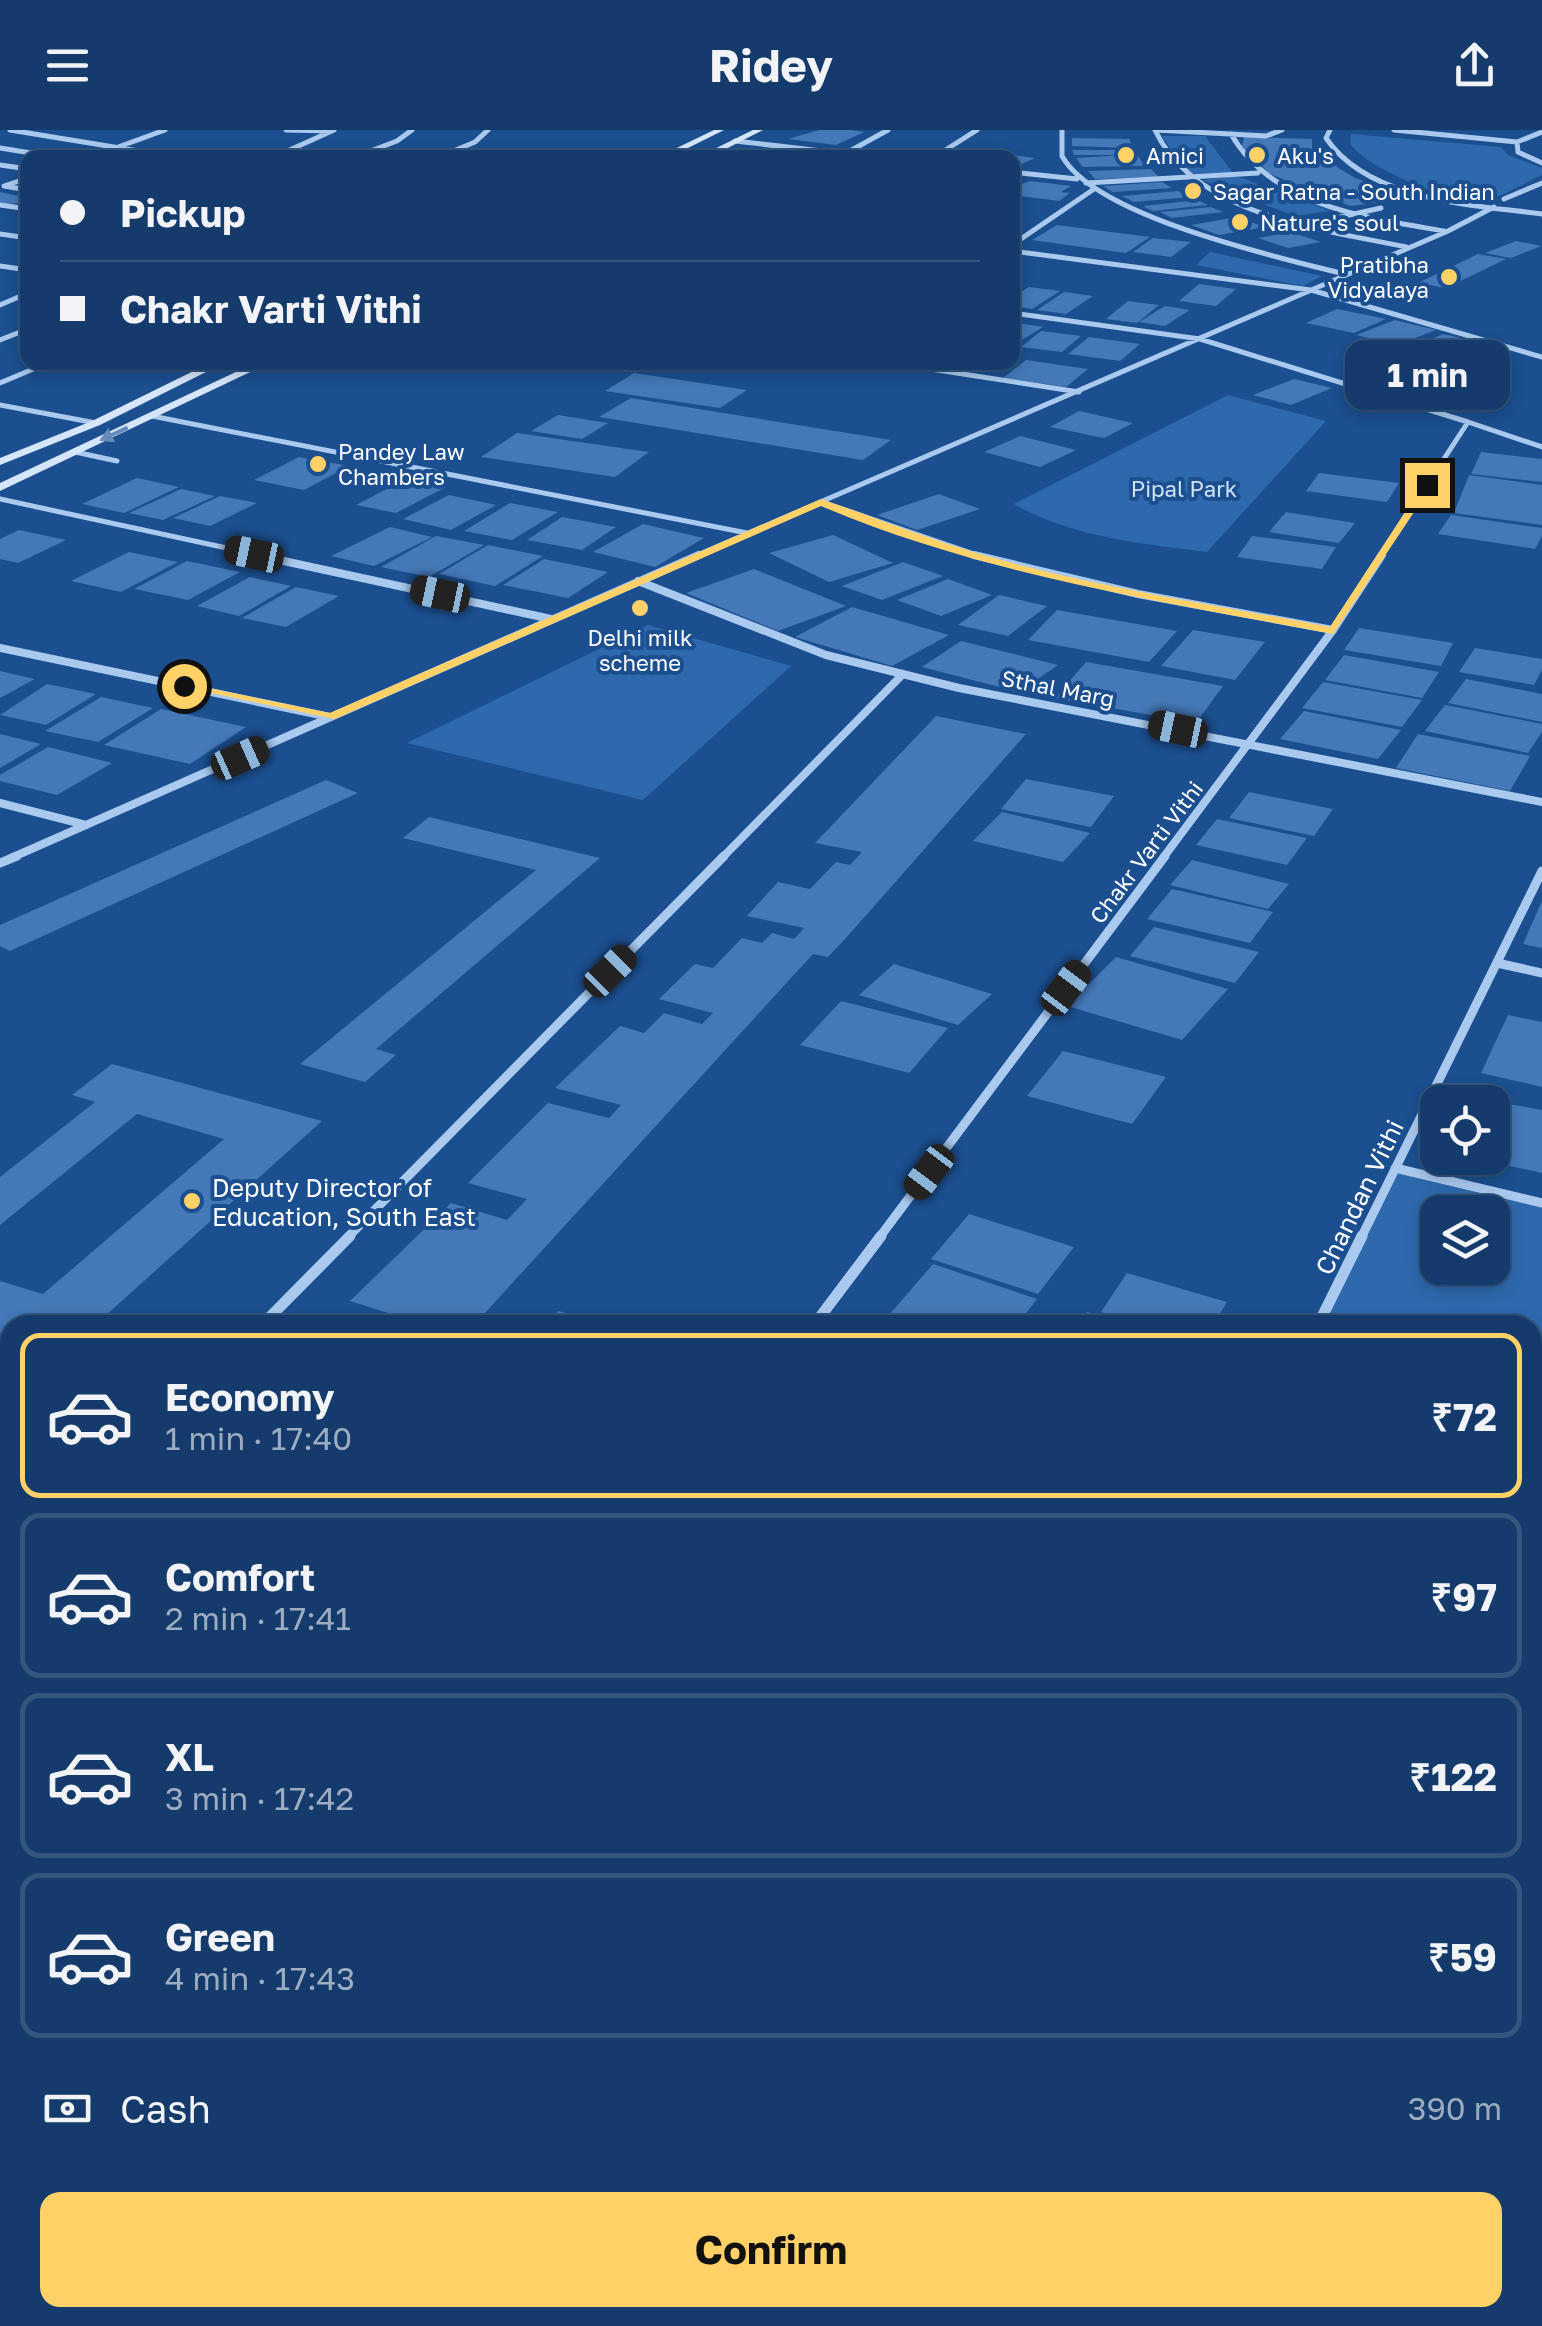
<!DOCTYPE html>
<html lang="en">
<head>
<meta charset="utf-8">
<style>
	:root { --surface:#143b6b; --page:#1d4271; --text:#f1f3f6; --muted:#9dadc1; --line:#33557e; --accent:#ffd166 }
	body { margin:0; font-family:"Golos Text",sans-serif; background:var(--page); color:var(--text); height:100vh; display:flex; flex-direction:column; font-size:38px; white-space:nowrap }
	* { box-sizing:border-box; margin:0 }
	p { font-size:32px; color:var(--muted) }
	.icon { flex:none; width:55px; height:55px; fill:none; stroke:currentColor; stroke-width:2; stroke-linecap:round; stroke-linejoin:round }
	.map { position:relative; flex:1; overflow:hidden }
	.side { position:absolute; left:0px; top:1185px; width:1542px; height:1012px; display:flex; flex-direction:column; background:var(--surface); border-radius:30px 30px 0 0; box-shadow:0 5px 15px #0003,0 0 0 2px var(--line) }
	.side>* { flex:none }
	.guide { position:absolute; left:20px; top:20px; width:1000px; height:220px; border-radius:20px; box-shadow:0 5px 15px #0003,0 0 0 2px var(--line); display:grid; align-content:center; height:220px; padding:0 40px; background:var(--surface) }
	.controls { position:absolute; left:1420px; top:955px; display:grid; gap:20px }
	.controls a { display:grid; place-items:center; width:90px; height:90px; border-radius:20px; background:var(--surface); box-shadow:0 5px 15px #0003,0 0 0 2px var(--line); font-size:50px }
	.end { position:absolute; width:45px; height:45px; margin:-22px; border:12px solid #ffd166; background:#111; box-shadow:0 0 0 5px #111 }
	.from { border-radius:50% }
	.bubble { position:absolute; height:70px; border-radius:20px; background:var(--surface); box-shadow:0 5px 15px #0003,0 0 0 2px var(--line); font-size:32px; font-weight:700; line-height:70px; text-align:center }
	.car { position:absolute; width:30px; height:60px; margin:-30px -15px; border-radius:12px; box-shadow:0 0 8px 2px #0007; background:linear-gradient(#222 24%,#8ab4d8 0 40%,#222 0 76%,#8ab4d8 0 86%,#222 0) }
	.guide b { display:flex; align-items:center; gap:35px; height:95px; font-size:38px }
	.guide b+b { border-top:2px solid var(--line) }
	.guide i { width:25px; height:25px; background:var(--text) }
	ul { padding:18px 0 0; list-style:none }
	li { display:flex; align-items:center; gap:30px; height:165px; margin:0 20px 15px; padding:0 20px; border:5px solid var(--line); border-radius:20px }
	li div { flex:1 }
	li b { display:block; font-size:38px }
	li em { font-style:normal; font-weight:700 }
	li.active { border-color:var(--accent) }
	li>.icon { width:90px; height:90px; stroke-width:1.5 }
	.pay { display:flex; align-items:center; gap:25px; height:110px; padding:0 40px; font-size:38px }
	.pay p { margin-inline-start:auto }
	.button { display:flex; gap:20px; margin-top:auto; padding:20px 40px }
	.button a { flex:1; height:115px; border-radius:20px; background:var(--accent); color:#111; font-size:40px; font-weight:700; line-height:115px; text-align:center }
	header { display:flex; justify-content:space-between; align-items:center; height:130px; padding:0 40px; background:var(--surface); font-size:45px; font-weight:700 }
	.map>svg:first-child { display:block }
	.green { fill:#2e69ad; fill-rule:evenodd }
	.building { fill:#4478b7 }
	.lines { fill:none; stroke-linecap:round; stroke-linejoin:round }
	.minor-far4 { stroke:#a9c9ee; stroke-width:5 }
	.minor-far3 { stroke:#a9c9ee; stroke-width:8 }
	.minor-far2 { stroke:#a9c9ee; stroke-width:9 }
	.minor-far1 { stroke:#a9c9ee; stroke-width:11 }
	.minor { stroke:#a9c9ee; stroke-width:14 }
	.secondary { fill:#d6e6fa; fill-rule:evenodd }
	.oneway { fill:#668bba }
	.route { fill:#ffd166 }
	.poi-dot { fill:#ffd166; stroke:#1b4f8f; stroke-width:4 }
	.labels { text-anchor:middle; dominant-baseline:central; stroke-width:8; stroke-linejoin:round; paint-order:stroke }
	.far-poi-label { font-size:22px; fill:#fff; stroke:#1b4f8f; text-anchor:start }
	.far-park-label { font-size:22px; fill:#cfe3fa; stroke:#1b4f8f }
	.far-street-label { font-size:22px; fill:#fff; stroke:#1b4f8f }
	.poi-label { font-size:25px; fill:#fff; stroke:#1b4f8f; text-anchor:start }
	.street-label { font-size:25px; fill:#fff; stroke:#1b4f8f }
</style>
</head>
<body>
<header><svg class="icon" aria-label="menu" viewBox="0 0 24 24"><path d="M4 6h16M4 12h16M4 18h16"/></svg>Ridey<svg class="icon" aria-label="share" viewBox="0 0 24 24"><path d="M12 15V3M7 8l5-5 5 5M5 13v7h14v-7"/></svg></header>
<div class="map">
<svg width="1542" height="2196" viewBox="0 0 1542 2196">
	<rect width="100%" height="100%" fill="#1b4f8f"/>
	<path class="green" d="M1351,4L1501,17L1508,25L1542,38V45C1524,53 1503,67 1484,70C1455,75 1364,38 1350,13Z
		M1162,6H1205L1233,43L1188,44Z
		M1237,46L1330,81L1294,86L1202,50Z
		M1210,122L1322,146L1303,156L1196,135Z
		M1228,265L1326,291L1207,422C1143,414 1071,407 1014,374Z
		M648,495L791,536L643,670L407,613Z
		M1395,1038L1542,1073V1463L1532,1460V1195H1318ZM1438,1082H1492V1138H1438Z"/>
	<path class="building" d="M819,0H851L864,2L836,15L788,9Z
		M1244,7L1312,9V18L1321,27L1355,48L1414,68L1350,76L1270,44L1242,16Z
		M1072,8L1130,9L1131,18L1072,16Z
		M305,18L358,24L320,28L289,24Z
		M971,19L1012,25L1035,28L1015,37L1012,28H953Z
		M1072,20H1134L1145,36L1083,37L1076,28L1125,25H1074Z
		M1151,39L1159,47L1095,49L1088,41Z
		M1030,51L1071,56L1061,62L1070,63L1059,71L1012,65V57Z
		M1162,52L1172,58L1113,62L1103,56Z
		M1178,61L1191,67L1134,72L1122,66Z
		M0,62L28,68V73L0,74Z
		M1198,70L1208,75L1153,81L1143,76Z
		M1211,77L1223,82L1172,88L1160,82Z
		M1237,87L1265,97L1219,105L1191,95Z
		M1057,95L1150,107L1126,123L1032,110Z
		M1291,102L1321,112L1288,118L1258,108Z
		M1153,108L1191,112L1171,127L1133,122Z
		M1516,111L1541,116L1511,128L1485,123Z
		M1478,124L1506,129L1446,158L1418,153Z
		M1199,154L1236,159L1216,176L1179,171Z
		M1029,157L1060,161L1032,179L1012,176V167Z
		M1064,162L1093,166L1066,184L1037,180Z
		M1128,171L1159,175L1137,193L1106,189Z
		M1165,176L1190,180L1165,196L1139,192Z
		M1337,179L1386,189L1354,203L1306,193Z
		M1395,190L1436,200L1397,215L1356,205Z
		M1012,192L1043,197L1012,216Z
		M1041,201L1081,206L1062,222L1021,217Z
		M1443,204L1483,213L1441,231L1401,222Z
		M1089,207L1140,214L1120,231L1068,224Z
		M1026,230L1088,239L1066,257L1003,248Z
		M634,243L747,260L720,278L605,261Z
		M1294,249L1332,258L1291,275L1253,265Z
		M631,268L891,310L863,330L599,287Z
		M1079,281L1133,293L1104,308L1050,297Z
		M558,285L608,293L582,309L531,301Z
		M517,303L649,322L615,347L481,327Z
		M1020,306L1076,320L1040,337L984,322Z
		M1481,322L1542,329V352L1471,344Z
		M299,327L349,336L304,360L254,350Z
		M1319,343L1399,353L1387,372L1306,361Z
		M1469,345L1542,355V395L1454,383Z
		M137,348L179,357L124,383L82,374Z
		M406,349L446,357L396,383L356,375Z
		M181,359L215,366L163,390L129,383Z
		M939,364L980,379L917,400L877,385Z
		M449,365L496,375L451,400L403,389Z
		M220,366L257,373L210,396L173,388Z
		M510,373L558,382L512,410L464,401Z
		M1286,382L1355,393L1339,413L1269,402Z
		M1451,385L1542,398V406L1535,419L1438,404Z
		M562,387L616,397L582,420L527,410Z
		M643,394L704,408L655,437L593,422Z
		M390,397L432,407L374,436L331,426Z
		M19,400L66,410L18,433L0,429V409Z
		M833,405L893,433L829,452L769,423Z
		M436,406L484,415L429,447L381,437Z
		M1252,406L1336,417L1322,439L1237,427Z
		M488,415L543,426L495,456L439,444Z
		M129,422L178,432L121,462L71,451Z
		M544,429L608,442L568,468L503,455Z
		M187,431L240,442L188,470L134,459Z
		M903,432L943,446L882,470L842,456Z
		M754,439L846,476L778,501L686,463Z
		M250,447L291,456L239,486L197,476Z
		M948,449L992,465L941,486L897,470Z
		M296,457L339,466L286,497L242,488Z
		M999,465L1047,476L1008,506L958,495Z
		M852,477L949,505L892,536L795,507Z
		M1057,480L1177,501L1149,532L1028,510Z
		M1359,498L1453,513L1441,536L1344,520Z
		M1193,500L1265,512L1235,550L1161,536Z
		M961,511L1058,535L1019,562L922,537Z
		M1475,518L1542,529V540L1534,555L1459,542Z
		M1344,525L1439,542L1422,568L1325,550Z
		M1086,532L1223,556L1196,593L1055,568Z
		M0,541L35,549L0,568Z
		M1466,549L1542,564V592L1448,573Z
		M1323,552L1422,570L1402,597L1302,578Z
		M47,554L96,564L46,595L0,585Z
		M101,567L153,578L98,612L45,601Z
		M1445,575L1542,594V602L1528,623L1425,601Z
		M161,579L246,597L190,634L104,615Z
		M1304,581L1401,600L1378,629L1280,609Z
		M936,586L1026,604L846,808L828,827L813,824L474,1195H427L350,1171L451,1073L507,1090L527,1069L468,1053L548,973L609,988L621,975L555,958L620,896L644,903L664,883L702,894L713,883L659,869L695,834L713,838L742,808L762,813L772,803L794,809L804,798L747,786L778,752L810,759L836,732L850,735L862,722L815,713Z
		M0,604L41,614L0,638Z
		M1418,604L1530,626L1510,661L1396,638Z
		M48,617L112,633L57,665L0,651V645Z
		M1026,649L1114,666L1091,697L1001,679Z
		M326,650L358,663L10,821L0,816V795Z
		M1249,662L1333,679L1314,706L1229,688Z
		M1002,682L1090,703L1063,732L973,711Z
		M429,687L600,728L376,919L396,925L365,952L300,934L536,740L403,708Z
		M1217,689L1307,708L1287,735L1196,715Z
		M1192,730L1289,754L1268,779L1170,755Z
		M1172,759L1273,782L1250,813L1147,789Z
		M1542,771V818L1523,814Z
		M1154,797L1259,822L1235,853L1130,826Z
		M1116,827L1228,859L1182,910L1067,876Z
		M894,834L992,864L958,895L859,865Z
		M841,871L948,898L909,943L800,915Z
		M1508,885L1542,892V957L1481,943Z
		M1063,921L1166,947L1132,994L1027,966Z
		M112,934L322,991L95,1195H10V1206L0,1203V1151L43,1164L224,1009L137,984L0,1095V1047L95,972L72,965Z
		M1492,971L1542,980V1043L1477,1029L1492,1028Z
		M969,1084L1074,1117L1038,1164L931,1129Z
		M933,1134L1037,1169L1017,1195H920L889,1185Z
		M1127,1143L1227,1172L1213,1195H1144L1101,1182Z
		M558,1181L609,1194V1195H547Z
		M1087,1182L1125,1194L1124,1195H1078Z
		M10,1485V1521L0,1517V1494Z
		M1532,1499L1542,1502V1605L1532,1602Z
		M0,1588L10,1592V1630L6,1634L10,1636V1670L0,1680Z
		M1532,1653L1542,1657V1781L1536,1801Z
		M0,1968L10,1973V2100L0,2113Z
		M10,2178V2188H235L229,2196H0Z
		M251,2188H453L448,2196H245Z
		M1071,2188H1185L1182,2196H1091Z
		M1256,2188H1458L1478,2196H1253Z"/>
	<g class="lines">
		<path class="minor-far4" d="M10,0L181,28
			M286,0L332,1
			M1062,0V26C1096,87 1277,127 1344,144
			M1155,0C1195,86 1322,99 1406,117
			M1156,0L1266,6L1282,0
			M1330,0L1326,8C1368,71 1473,75 1542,84
			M1394,0L1517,12L1542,2
			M1231,4C1273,77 1368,88 1444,101
			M735,11L882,28
			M1517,12L1518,22L1542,33
			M0,18L62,28
			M848,22L888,0
			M88,28L165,0
			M272,28L334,0
			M352,28L397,11L412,0
			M437,28L475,12L488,0
			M510,28L524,21
			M933,28L977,0
			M0,35L28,39
			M1012,42L1077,49
			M28,48L4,56L28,60
			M1086,53L1258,43
			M1504,69L1542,53
			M0,75L28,79
			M1309,94L1381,78
			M0,104L28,108
			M1012,115L1094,59
			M1012,121L1311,160L1542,227
			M0,136L28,140
			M0,175L28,163
			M1012,183L1200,209L1468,292L1380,427
			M0,210L28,199
			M885,232L1079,262
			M0,253L50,232
			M0,275L96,293
			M152,286L747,403
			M1468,292L1542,317
			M75,322L117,331
			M0,369L268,427
			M822,372L983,427
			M693,427L1448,101L1494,77"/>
		<path class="minor-far3" d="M256,425L551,489
			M974,425L1138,464L1333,500
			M638,451L826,525L959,558L1542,672
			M0,518L330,587
			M0,673L86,695
			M11,728L699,425
			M722,728L903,544
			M1163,728L1333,500L1382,425"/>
		<path class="minor-far2" d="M0,733L17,726
			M1497,833L1542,843
			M1395,1038L1542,1073
			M347,1108L724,726
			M879,1108L1165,726
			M1361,1108L1542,741"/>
		<path class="minor-far1" d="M262,1195L350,1106
			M814,1195L881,1106
			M1318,1195L1362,1106
			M0,1331L10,1336
			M1532,1460L1542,1463
			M0,1462L10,1452"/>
		<path class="minor" d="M0,1785L10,1790
			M1532,1877L1542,1880
			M874,2188L892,2196"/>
		<path class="secondary" d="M714,0H724L668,28H656Z
			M753,0H763L708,28H696Z
			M212,232H226L100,295L0,335V328L92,291Z
			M257,232H271L0,361V353Z"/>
	</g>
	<defs><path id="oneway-solid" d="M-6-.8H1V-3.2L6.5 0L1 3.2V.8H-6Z" transform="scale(2.5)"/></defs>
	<use class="oneway" href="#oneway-solid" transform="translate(114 304) rotate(155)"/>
	<path class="route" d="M1424,353L1432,355L1333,504C1161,471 983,445 821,376L335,589L178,556L184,553L330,583L821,369C877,388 930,410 987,426C1099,458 1216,475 1330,497Z"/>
	<g class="poi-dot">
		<circle cx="1126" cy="25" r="10"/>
		<circle cx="1257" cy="25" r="10"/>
		<circle cx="1193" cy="61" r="10"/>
		<circle cx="1240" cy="92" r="10"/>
		<circle cx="1449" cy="147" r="10"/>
		<circle cx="318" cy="334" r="10"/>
		<circle cx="640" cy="478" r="10"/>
		<circle cx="192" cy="1071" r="10"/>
	</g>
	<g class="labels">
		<g class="far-poi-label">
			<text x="1146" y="25">Amici</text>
			<text x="1277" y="25">Aku's</text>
			<text x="1213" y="61">Sagar Ratna - South Indian</text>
			<text x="1260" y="92">Nature's soul</text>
			<text x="1429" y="134" text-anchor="end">Pratibha<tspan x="1429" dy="25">Vidyalaya</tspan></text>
			<text x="338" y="321">Pandey Law<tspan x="338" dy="25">Chambers</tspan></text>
			<text x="640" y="507" text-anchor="middle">Delhi milk<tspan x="640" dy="25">scheme</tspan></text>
		</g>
		<g class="far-park-label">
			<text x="1184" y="358">Pipal Park</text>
		</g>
		<g class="far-street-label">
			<text transform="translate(1058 558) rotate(11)">Sthal Marg</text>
			<text transform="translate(1146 722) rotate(-53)">Chakr Varti Vithi</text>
		</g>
		<g class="poi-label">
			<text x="212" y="1057">Deputy Director of<tspan x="212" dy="29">Education, South East</tspan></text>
		</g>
		<g class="street-label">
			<text transform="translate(1359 1067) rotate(-64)">Chandan Vithi</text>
		</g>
	</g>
</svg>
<div class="controls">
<a><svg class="icon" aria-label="locate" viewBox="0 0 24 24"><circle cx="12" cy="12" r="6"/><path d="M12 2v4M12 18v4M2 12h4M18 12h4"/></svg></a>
<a><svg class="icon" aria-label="layers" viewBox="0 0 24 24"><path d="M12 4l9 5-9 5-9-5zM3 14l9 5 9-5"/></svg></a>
</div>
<i class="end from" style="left:184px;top:556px"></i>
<i class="end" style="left:1427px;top:355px"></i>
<div class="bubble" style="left:1345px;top:210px;width:165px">1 min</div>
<i class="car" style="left:254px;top:424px;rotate:282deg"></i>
<i class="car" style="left:440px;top:464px;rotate:282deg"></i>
<i class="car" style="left:1178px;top:599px;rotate:282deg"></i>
<i class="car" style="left:240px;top:628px;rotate:66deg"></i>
<i class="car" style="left:610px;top:841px;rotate:45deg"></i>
<i class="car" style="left:1066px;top:858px;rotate:37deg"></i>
<i class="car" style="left:929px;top:1042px;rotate:217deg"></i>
<div class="guide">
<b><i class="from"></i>Pickup</b>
<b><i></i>Chakr Varti Vithi</b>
</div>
<section class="side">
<ul>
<li class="active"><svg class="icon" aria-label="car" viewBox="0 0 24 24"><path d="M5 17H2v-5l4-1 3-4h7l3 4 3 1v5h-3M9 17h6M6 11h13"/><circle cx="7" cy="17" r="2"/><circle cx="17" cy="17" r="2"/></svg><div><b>Economy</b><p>1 min · 17:40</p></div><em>₹72</em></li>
<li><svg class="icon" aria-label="car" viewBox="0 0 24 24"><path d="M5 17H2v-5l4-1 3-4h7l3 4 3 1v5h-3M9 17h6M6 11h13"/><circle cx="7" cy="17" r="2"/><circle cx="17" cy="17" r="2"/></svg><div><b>Comfort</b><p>2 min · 17:41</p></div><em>₹97</em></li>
<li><svg class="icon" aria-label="car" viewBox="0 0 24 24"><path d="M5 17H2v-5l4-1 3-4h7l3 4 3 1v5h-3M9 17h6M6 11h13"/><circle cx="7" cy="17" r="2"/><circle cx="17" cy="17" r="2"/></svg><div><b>XL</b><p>3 min · 17:42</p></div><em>₹122</em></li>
<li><svg class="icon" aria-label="car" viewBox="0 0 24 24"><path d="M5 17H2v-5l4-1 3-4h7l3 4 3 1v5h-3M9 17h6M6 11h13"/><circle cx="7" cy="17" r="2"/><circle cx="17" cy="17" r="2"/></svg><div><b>Green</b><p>4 min · 17:43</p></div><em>₹59</em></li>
</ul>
<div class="pay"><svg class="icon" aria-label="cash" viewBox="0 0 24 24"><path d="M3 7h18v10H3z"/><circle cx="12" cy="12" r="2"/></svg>Cash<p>390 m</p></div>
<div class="button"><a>Confirm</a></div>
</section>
</div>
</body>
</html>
